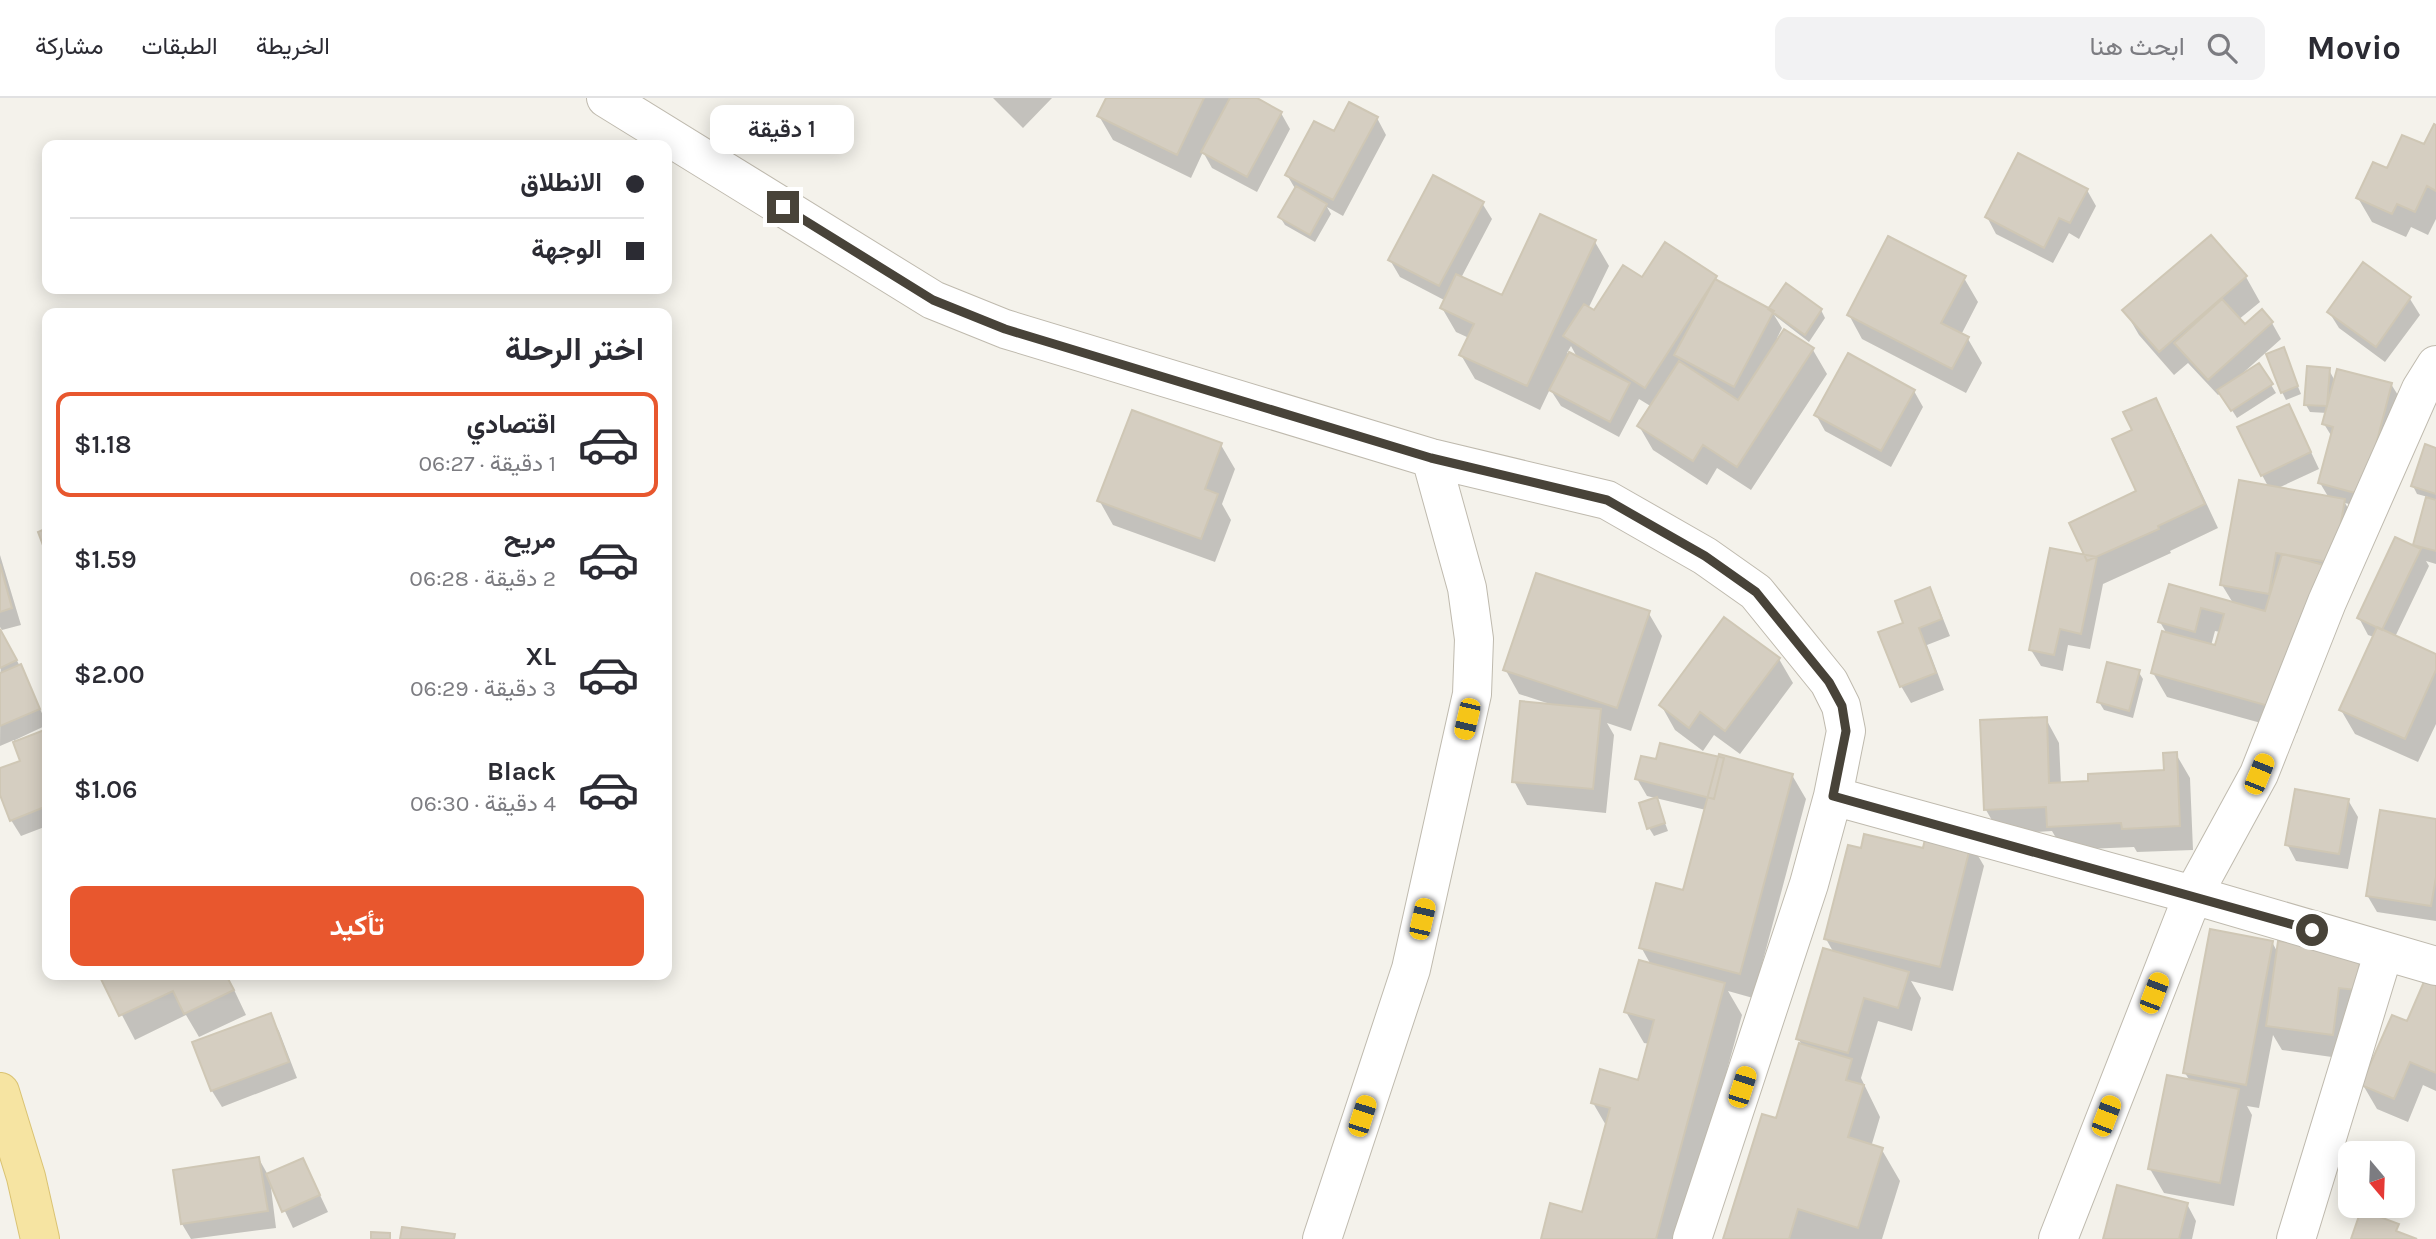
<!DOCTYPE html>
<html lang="ar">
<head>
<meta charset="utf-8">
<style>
	:root { --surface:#fff; --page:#f2f2f3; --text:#2b2b33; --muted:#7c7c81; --line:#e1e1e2; --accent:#e8572e }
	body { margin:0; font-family:Karla,Vazirmatn,sans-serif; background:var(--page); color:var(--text); direction:rtl; height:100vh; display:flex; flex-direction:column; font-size:26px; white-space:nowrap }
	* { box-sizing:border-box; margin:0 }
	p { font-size:23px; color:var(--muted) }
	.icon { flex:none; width:38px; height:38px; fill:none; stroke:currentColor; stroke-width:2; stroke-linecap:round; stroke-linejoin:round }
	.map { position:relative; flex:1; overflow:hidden; direction:ltr }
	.details { position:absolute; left:42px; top:210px; width:630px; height:672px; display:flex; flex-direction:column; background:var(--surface); border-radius:14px; box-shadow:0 4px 18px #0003; direction:rtl }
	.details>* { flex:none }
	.guide { position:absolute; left:42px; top:42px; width:630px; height:154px; border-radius:14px; box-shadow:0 4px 18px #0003; direction:rtl; display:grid; align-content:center; height:154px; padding:0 28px; background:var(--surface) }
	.needle { width:46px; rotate:161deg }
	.fabs { position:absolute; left:2338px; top:1043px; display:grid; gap:14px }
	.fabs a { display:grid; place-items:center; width:77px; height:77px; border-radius:14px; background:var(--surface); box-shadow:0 4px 18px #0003; font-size:35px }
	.end { position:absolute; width:32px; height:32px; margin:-16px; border:9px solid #484339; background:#fff; box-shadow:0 0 0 4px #fff }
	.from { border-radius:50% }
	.bubble { position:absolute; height:49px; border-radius:14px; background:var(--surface); box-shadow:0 4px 18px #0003; font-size:23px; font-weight:600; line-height:49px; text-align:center; direction:rtl }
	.car { position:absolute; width:21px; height:42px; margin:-21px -10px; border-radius:9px; box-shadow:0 0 5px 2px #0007; background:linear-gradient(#f5c518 24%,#345 0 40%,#f5c518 0 76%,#345 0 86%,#f5c518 0) }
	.guide b { display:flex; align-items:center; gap:24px; height:66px; font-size:26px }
	.guide b+b { border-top:2px solid var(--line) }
	.guide i { width:18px; height:18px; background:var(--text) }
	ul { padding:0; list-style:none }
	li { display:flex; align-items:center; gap:21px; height:105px; margin:0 14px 10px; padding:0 14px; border:4px solid transparent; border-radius:14px }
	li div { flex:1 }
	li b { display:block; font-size:26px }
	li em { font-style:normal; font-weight:600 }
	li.selected { border-color:var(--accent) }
	li>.icon { width:63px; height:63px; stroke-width:1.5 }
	h2 { padding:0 28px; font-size:32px; line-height:84px }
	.cta { display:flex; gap:14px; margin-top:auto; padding:14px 28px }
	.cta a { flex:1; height:80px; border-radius:14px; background:var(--accent); color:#fff; font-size:28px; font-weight:600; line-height:80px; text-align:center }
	header { display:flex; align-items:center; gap:42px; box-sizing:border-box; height:98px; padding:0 35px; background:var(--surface); border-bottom:2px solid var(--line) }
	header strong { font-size:33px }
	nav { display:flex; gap:38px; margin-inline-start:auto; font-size:24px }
	.search { width:490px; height:63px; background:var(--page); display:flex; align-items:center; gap:18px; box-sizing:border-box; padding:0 24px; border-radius:14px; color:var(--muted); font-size:26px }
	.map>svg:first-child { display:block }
	.shadow { fill:#0003; fill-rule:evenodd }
	.building { fill:#d5cec1; stroke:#cfc7b5; stroke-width:2 }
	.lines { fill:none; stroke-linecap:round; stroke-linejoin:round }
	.minor-casing { stroke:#bfbaae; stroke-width:40 }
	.primary-casing { stroke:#dac373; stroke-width:40 }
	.minor { stroke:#fff; stroke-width:38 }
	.primary { stroke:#f6e4a2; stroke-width:38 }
	.route { stroke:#484339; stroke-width:9 }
</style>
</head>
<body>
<header>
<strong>Movio</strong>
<div class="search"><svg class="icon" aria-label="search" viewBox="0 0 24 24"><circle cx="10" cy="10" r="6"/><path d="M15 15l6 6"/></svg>ابحث هنا</div>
<nav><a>الخريطة</a><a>الطبقات</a><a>مشاركة</a></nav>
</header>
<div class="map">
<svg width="2436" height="1141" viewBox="0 0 2436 1141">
	<rect width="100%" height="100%" fill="#f4f2eb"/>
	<path class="shadow" d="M993,0H1052L1023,30Z
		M1108,0H1253L1281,15L1290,31L1257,94L1212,70L1203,54L1191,80L1113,42L1099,18Z
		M1377,20L1386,37L1343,118L1327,109L1331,116L1315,144L1285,127L1280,119L1296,92L1287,77L1335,35Z
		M2436,29V121L2428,137L2411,129L2406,139L2372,124L2358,100L2387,72L2425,48Z
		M2087,92L2096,108L2079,141L2069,135L2053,165L1996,136L1987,119Z
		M1482,105L1492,121L1461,180L1502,200L1595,144L1609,168L1588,211L1595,215L1642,182L1716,179L1719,186L1769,212H1821L1825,220L1809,244L1774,217L1782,230L1777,240L1813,252L1827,276L1751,392L1717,370L1707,387L1653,352L1639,328L1652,309L1639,301L1619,339L1561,308L1550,291L1540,312L1475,281L1461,257L1469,240L1456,234L1442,210L1446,203L1400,179L1390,162ZM1571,248L1578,261L1567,255Z
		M2211,139L2246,179L2260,204L2238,222L2245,229L2272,225L2281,241L2243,275L2245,276L2259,267L2276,295L2237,320L2221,295L2218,297L2188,265L2174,277L2139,237L2125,213Z
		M2364,167L2410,201L2420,217L2385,264L2339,230L2329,214Z
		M1964,180L1978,204L1961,237L1968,241L1982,265L1966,295L1862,241L1849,217Z
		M2283,251L2301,296L2286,302L2282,294Z
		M2329,272L2335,283L2391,286L2401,302L2372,412L2345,405L2358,427L2297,635L2167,599L2153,575L2167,536L2160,524L2170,488L2233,505L2222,487L2269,390L2262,377L2297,324L2319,371L2276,391L2329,400L2320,385L2332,339L2324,326L2327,315L2310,314L2306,307ZM2215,533L2220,534L2216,550L2211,548Z
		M1914,293L1923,309L1891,369L1825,333L1816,317Z
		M2156,302L2169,326L2218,430L2170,453L2171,455L2103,486L2090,551L2068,547L2063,573L2041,568L2031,552L2087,459L2138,394L2134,333Z
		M1221,347L1235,371L1222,406L1231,422L1215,464L1113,427L1099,402Z
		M2436,352V466L2426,463L2429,468L2395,539L2436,557V626L2418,664L2355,636L2341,612L2374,539L2368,537L2359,520L2418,452L2415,446L2428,399L2417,396L2413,388Z
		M0,457L21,527L2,532L0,529Z
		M1929,492L1938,508L1950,538L1927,547L1944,592L1911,605L1901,588L1905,526Z
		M1648,514L1662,538L1631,633L1607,625L1614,637L1606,715L1527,707L1514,683L1550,606L1519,596L1505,571Z
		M1,533L29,585L47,627L15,642L16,644L47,633V728L21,738L11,722L0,692V672L23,664L14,642L0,648Z
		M1779,561L1793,585L1740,656L1714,637L1703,653L1675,632L1661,607Z
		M2138,573L2143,581L2133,620L2104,612L2099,604Z
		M2046,621L2059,645L2061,686L2166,674L2176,656L2190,680L2193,752L2137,754L2134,749L2063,752L2052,733L2000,736L1986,712Z
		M1792,677L1806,701L1753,900L1728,893L1742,917L1681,1141H1542L1583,1116L1607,1029L1593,1005L1640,984L1650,946L1644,945L1626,914L1651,867L1641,849L1684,794L1706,712L1647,698L1637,681Z
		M1656,701L1668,733L1654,738L1649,730Z
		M2348,702L2358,719L2348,771L2296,763L2287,746Z
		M2436,723V823L2377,814L2367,797Z
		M1970,744L1984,768L1953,893L1911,883L1921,900L1912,933L1878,923L1861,980L1880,1019L1871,1049L1882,1052L1900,1083L1882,1141H1725L1777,1023L1801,945L1798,941L1834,855L1826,841L1862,752L1924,753Z
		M2272,844L2278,855L2360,856L2374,880L2346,961L2282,952L2273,937L2259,1010L2247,1008L2252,1017L2234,1108L2164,1095L2150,1071L2190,983L2185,975Z
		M2436,860V993L2423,987L2408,1024L2377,1011L2363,987L2408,926Z
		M101,877H227L246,917L199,939L186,917L135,942Z
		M270,917L279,933L297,980L222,1009L212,993L195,945Z
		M259,1061L268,1077L311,1078L328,1114L293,1130L270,1082L276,1130L191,1141L182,1126Z
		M2187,1106L2196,1123L2192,1141H2105Z"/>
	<path class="building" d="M1106,0H1204L1177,57L1097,18Z
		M1230,0H1257L1282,14L1247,79L1201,54Z
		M1349,4L1378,19L1333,102L1285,77L1314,23L1334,33Z
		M2434,26L2436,27V93L2427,88L2415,114L2397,106L2392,116L2356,100L2373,64L2387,70L2402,37L2424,46Z
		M2018,55L2088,91L2070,125L2059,120L2044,150L1985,119Z
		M1433,77L1484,104L1439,188L1388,162Z
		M1296,88L1327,106L1310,137L1278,119Z
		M1540,116L1596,142L1527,288L1459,257L1474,226L1440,210L1456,176L1502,197Z
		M2211,137L2247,178L2159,254L2122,212Z
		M1888,138L1966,178L1941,225L1969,239L1952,271L1847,217Z
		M1665,144L1717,178L1645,290L1563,238L1584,206L1594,212L1623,167L1642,179Z
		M2363,164L2411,199L2376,249L2327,214Z
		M1715,181L1774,213L1734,289L1674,257Z
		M1786,185L1822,211L1805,237L1768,211Z
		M2222,201L2245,226L2262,211L2273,224L2208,282L2174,245Z
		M1784,231L1814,250L1737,369L1703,347L1693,363L1637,328L1679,263L1738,302Z
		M2284,249L2298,288L2281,295L2266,256Z
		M1569,254L1630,285L1610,324L1549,292Z
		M1848,255L1915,292L1881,353L1814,317Z
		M2259,265L2273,286L2231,313L2217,292Z
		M2307,268L2330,270L2327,308L2304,307Z
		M2337,271L2392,285L2363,397L2318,385L2333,329L2322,326Z
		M2156,300L2205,406L2158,428L2159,431L2087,463L2069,425L2136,393L2112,341L2132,332L2123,314Z
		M2289,306L2311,354L2261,378L2237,329Z
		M1132,312L1222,345L1205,391L1218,396L1201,441L1097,403Z
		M2425,346L2436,350V396L2411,388Z
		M2239,382L2345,401L2334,465L2276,455L2269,496L2220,487Z
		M2426,399L2436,402V453L2413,447Z
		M47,430V458L38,434Z
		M2395,439L2421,451L2382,532L2357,520Z
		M2050,450L2097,459L2081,536L2060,531L2054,557L2029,552Z
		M2282,456L2324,467L2283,612L2151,575L2162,533L2215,547L2224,516L2201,510L2195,534L2158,524L2169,486L2265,513Z
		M0,466L12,510L0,514Z
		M1536,475L1650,513L1617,610L1503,572Z
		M1930,489L1942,521L1919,530L1936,575L1900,589L1878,534L1903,525L1895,503Z
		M1724,519L1780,560L1725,633L1700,614L1689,630L1659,607Z
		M2377,529L2436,556V572L2405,641L2339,612Z
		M0,531L17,562L0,570Z
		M2107,564L2140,572L2129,613L2097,604Z
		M21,566L40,611L0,628V575Z
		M1520,603L1601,611L1593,691L1512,684Z
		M2047,619L2049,685L2088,683V676L2164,672L2163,655L2177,654L2180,728L2122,731L2121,725L2047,729L2046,709L1984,712L1980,622Z
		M47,631V708L10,723L0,697V670L20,663L13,644Z
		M1660,645L1724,660L1714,701L1635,681L1641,658L1656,661Z
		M1719,656L1793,676L1740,876L1639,850L1656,785L1683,792Z
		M2295,691L2349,701L2339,756L2285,747Z
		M1657,699L1665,725L1647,731L1639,705Z
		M2380,712L2436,721V779L2431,808L2366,798Z
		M1927,732L1972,742L1940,869L1824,841L1848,747L1861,750L1864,736L1923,750Z
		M2210,831L2273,843L2246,987L2183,975Z
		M2278,843L2361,854L2356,892L2339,890L2333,937L2266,928Z
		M1823,850L1909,874L1898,910L1864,900L1848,955L1796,941Z
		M2436,856V975L2410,964L2394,1001L2361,987L2392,917L2407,923Z
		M1639,862L1725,885L1656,1141H1541L1550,1105L1582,1114L1610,1010L1591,1005L1600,971L1638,982L1654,922L1624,914Z
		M99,877H226L234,892L184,916L173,893L119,918Z
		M271,915L289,964L211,993L192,944Z
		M1799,945L1852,961L1846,982L1864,987L1848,1039L1883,1050L1858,1130L1798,1111L1789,1141H1723L1762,1016L1776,1020Z
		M2167,977L2239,991L2220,1085L2148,1071Z
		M259,1059L268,1113L181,1126L173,1072Z
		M303,1060L320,1097L282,1114L266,1076Z
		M2117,1087L2188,1105L2179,1141H2103Z
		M2361,1112L2399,1126L2396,1133L2417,1141H2351Z
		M402,1129L455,1136L454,1141H400Z
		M371,1134L390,1135V1141H371Z"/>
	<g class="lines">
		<g class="minor-casing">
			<path id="minor" d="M606,0L933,202L1005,231L1431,360L1607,402L1705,458L1756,494L1829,584L1841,608L1846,633L1833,698L1809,786L1692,1141
				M1833,698L2193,797L2436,868
				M1322,1141L1411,871L1472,596L1474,541L1467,490L1431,360
				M2058,1141L2193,797L2259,676L2327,504L2421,291L2436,267
				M2296,1141L2384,853"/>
		</g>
		<g class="primary-casing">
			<path id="primary" d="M0,994L26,1079L40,1141"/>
		</g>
		<use href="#minor" class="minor"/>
		<use href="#primary" class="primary"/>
	</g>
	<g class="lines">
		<path class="route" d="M783,109L933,202L1005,231L1431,360L1607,402L1705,458L1756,494L1829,584L1842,608L1846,633L1833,698L2312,832"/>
	</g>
</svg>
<div class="fabs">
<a><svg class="needle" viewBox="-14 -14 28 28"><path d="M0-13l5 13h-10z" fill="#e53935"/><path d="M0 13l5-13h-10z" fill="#7c7c81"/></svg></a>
</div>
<i class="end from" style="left:2312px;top:832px"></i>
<i class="end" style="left:783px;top:109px"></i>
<div class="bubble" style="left:710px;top:7px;width:144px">1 دقيقة</div>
<i class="car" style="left:1467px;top:621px;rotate:193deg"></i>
<i class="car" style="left:2259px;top:676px;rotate:22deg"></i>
<i class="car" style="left:1422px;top:821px;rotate:13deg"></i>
<i class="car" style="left:2154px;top:895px;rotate:21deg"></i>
<i class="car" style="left:1742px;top:989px;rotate:18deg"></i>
<i class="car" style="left:1362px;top:1018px;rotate:18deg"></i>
<i class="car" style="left:2106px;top:1018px;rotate:21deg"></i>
<div class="guide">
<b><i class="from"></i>الانطلاق</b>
<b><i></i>الوجهة</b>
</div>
<section class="details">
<h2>اختر الرحلة</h2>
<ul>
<li class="selected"><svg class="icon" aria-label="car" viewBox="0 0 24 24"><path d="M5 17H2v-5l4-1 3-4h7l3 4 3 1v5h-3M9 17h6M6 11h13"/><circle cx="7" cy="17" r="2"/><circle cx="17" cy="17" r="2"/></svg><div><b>اقتصادي</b><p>1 دقيقة · 06:27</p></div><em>$1.18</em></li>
<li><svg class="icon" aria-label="car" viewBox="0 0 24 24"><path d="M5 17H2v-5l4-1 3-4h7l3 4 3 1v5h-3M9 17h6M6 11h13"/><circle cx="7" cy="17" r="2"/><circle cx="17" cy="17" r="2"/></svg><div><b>مريح</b><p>2 دقيقة · 06:28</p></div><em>$1.59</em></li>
<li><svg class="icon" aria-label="car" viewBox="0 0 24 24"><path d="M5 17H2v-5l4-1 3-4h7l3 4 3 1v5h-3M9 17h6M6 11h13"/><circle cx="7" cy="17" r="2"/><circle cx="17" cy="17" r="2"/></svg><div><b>XL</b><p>3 دقيقة · 06:29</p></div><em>$2.00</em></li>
<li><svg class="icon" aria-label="car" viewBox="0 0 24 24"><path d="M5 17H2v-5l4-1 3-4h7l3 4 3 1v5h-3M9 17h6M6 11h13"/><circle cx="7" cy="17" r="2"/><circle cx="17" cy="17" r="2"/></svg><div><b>Black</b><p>4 دقيقة · 06:30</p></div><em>$1.06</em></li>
</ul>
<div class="cta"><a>تأكيد</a></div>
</section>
</div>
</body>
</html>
